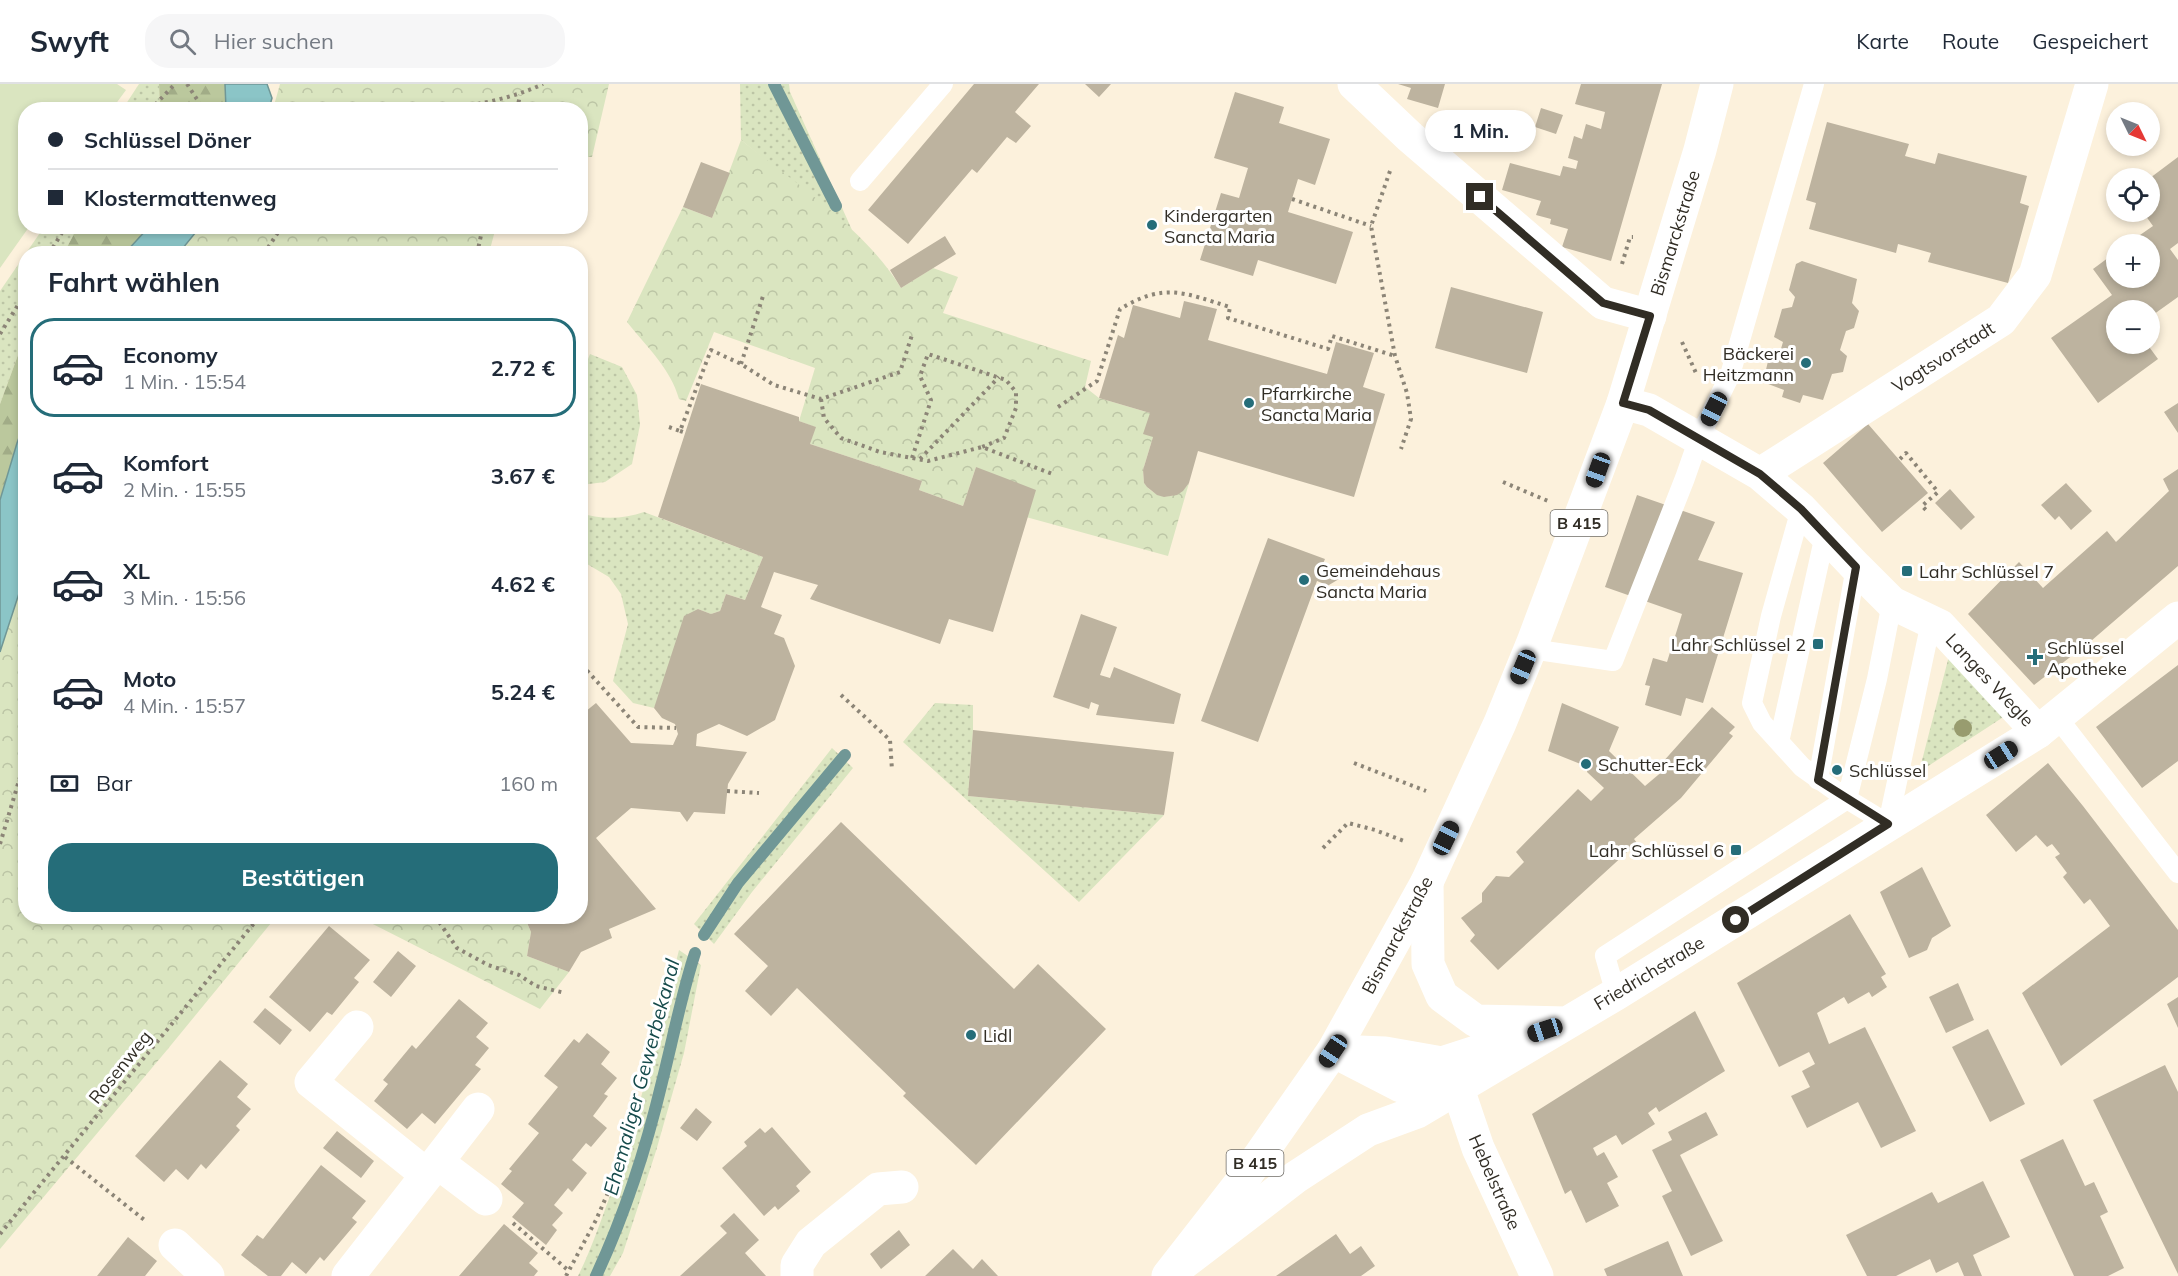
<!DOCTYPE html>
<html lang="de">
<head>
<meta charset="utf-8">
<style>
	:root { --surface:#fff; --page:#f6f6f7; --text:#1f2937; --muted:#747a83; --line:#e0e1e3; --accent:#256d79 }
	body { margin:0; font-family:Mulish,sans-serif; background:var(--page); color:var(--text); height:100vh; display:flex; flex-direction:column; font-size:22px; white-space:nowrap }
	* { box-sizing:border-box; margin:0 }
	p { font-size:20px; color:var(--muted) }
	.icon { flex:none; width:33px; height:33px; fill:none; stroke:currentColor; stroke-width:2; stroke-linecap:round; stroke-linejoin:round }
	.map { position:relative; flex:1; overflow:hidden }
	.drawer { position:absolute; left:18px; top:162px; width:570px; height:678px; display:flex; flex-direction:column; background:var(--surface); border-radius:24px; box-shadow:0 3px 9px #0003 }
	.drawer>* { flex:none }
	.guide { position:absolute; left:18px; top:18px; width:570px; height:132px; border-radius:24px; box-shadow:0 3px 9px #0003; display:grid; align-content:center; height:132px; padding:0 30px; background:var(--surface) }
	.needle { width:39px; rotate:133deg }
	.buttons { position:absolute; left:2106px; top:18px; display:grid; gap:12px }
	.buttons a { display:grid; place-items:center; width:54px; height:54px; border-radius:50%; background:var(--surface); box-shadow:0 3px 9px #0003; font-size:30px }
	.end { position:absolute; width:27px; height:27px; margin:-14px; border:8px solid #312d25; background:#fff; box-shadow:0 0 0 3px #fff }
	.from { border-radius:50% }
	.bubble { position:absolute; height:42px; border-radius:21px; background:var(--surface); box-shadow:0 3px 9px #0003; font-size:20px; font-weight:700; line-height:42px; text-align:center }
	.car { position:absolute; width:18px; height:36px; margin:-18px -9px; border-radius:8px; box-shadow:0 0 4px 2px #0007; background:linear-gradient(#222 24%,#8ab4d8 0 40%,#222 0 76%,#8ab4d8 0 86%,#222 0) }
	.guide b { display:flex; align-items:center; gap:21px; height:57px; font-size:22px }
	.guide b+b { border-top:2px solid var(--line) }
	.guide i { width:15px; height:15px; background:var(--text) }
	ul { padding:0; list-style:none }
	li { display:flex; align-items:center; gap:18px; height:99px; margin:0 12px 9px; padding:0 18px; border:3px solid transparent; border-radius:24px }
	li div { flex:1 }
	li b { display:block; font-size:22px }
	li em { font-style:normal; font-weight:700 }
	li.selected { border-color:var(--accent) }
	li>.icon { width:54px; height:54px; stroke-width:1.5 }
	h2 { padding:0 30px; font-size:27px; line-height:72px }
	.pay { display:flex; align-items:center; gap:15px; height:66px; padding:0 30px; font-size:22px }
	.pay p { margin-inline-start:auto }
	.primary-button { display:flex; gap:12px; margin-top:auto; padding:12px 30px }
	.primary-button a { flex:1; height:69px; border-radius:24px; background:var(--accent); color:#fff; font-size:24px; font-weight:700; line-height:69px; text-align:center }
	header { display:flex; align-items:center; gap:36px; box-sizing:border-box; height:84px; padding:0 30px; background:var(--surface); border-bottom:2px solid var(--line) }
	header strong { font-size:28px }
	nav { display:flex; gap:33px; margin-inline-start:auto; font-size:21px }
	.search { width:420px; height:54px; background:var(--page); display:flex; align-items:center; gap:15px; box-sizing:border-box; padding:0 21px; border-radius:24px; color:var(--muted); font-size:22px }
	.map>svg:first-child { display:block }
	.grass { fill:url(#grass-dots) }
	.forest { fill:url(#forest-firs) }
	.park { fill:url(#park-crowns) }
	.pitch { fill:#dae5c0 }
	.water { fill:#8bc5c7; stroke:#709796; stroke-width:1.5 }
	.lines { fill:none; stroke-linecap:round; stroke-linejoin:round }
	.stream { stroke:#709796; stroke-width:12 }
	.building { fill:#bdb39f }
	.path { stroke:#8c8577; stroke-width:4; stroke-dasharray:3 4.5; stroke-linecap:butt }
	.service { stroke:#fff; stroke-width:20 }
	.minor { stroke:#fff; stroke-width:33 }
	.tertiary { stroke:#fff; stroke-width:33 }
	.primary { stroke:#fff; stroke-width:33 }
	.tree { fill:#989c6f }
	.route { stroke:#312d25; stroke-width:8 }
	.poi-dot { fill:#256d79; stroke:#fff; stroke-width:2 }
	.labels { text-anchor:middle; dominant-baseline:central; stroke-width:6; stroke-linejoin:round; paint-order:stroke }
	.shield { fill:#fff; stroke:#6f6c66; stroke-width:1.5 }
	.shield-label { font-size:16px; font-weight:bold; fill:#312d25 }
	.poi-label { font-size:18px; fill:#312d25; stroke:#fff; text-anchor:start }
	.street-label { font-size:18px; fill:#312d25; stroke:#fff }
	.water-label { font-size:20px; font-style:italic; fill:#154a4b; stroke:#fff }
</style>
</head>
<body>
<header>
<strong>Swyft</strong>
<div class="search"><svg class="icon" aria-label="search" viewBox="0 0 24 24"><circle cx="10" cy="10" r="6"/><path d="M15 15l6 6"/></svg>Hier suchen</div>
<nav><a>Karte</a><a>Route</a><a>Gespeichert</a></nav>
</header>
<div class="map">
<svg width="2178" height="1192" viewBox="0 0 2178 1192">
	<defs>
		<pattern id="grass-dots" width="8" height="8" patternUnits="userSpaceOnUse" patternTransform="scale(1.5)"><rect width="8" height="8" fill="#dae5c0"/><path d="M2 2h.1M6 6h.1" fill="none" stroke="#bcc5a5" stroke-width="1.8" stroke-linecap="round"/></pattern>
		<pattern id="forest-firs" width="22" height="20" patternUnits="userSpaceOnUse" patternTransform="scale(1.5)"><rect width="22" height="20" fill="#bbc89d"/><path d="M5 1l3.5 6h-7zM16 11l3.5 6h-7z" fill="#a1ac87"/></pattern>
		<pattern id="park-crowns" width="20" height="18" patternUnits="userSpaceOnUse" patternTransform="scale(1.5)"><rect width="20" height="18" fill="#dae5c0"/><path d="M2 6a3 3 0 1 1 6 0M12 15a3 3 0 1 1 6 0" fill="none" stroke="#bcc5a5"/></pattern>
	</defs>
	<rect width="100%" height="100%" fill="#fcf1dc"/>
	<path class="grass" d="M139,0H159L160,25L122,26Z
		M740,0H789L790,8L852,146L741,56Z
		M44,143H78L64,169L26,170L25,252L0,320V207Z
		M590,270L622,283L637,311L640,341L632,380L605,398L581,401V293Z
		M644,428L763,473L745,516L726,510L720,527L711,530L698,525L654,624L633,619L613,597L628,540L621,510L609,493L587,480L581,478L580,429C601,436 624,435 644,428Z
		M1949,572L2005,632L1919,688Z
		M935,619L973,621V646L968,712L1164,731L1079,818L903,658Z
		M832,664L853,684L752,808L714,860L694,840Z
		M679,866L701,881L684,969L656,1067L623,1169L610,1192H578C591,1166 600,1139 610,1112C639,1031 658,949 679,866Z"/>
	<path class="forest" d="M159,0H225L226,25H160Z
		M78,142H149V143L125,169H64Z
		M25,252V338L17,359L0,416V320Z"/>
	<path class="park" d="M280,0H609L592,73H581L580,26L273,25Z
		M741,56C794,98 866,146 901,204L933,184L958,193L943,229L1091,277L1085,303L1099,314L1150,329L1153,353L1143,386L1144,399C1156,416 1177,417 1189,399L1168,472L1026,433L976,383L963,422L919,406L922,397L810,360L815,343L799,337L815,284L714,248L686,317L679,315C671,285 646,262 627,238L683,123L712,134Z
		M200,143H496L489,169L180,170Z
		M25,491L26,832L276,833L167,966L0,1165V568Z
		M359,833H524L531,848L527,872L569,888L540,925Z"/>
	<path class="pitch" d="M0,0H117L126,6L112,25L26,26V142L29,143L0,184Z"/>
	<path class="water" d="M225,0H267L272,14L269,25H226Z
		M149,143V142L200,143L179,169H125Z
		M25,338V491L0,568V416L17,359Z"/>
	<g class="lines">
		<path class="stream" d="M774,0L836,122
			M704,851L738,799L845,671
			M596,1192C625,1130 646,1065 662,998C673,955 681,912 695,869"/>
	</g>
	<path class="building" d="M974,0H1039L1015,28L1031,42L1016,59L1007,53L977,89L972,85L908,160L868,126Z
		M1085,0H1111L1099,13Z
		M1398,0H1445L1438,24L1407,15L1411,4Z
		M1581,0H1662L1611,177L1562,163L1568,145L1550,140L1551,135L1536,131L1541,117L1502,106L1510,79L1560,92L1563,82L1576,85L1578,77L1568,74L1574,52L1582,55L1586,40L1601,45L1605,28L1575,20Z
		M1235,8L1284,23L1279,39L1330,55L1315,101L1298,95L1288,128L1353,148L1336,200L1258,176L1253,192L1200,176L1221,109L1239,114L1248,84L1214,74Z
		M1541,24L1563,31L1556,50L1535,43Z
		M1827,38L1909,60L1905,72L1935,80L1938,69L2027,92L2020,119L2029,122L2008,199L1928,178L1931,169L1917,165L1898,160L1896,169L1809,145L1816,119L1806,116Z
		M2178,73V159L2170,165L2178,176V213L2150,233V226H2116V260H2147L2158,275L2098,319L2051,254L2112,211L2093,185L2116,168V194H2150V160H2127L2153,142L2143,128H2150V94Z
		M701,78L730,89L712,134L683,123Z
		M945,152L956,170L901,204L890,186Z
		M1802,177L1857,195L1852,219L1859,227L1854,244L1846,247L1840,266L1847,272L1843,288L1832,290L1823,316L1803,311L1800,319L1782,313L1784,306L1763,298L1770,269L1780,268L1783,258L1774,253L1782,225L1792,223L1795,213L1789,206L1796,180Z
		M1451,203L1543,228L1527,289L1435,264Z
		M1184,217L1217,225L1208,256L1327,290L1336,258L1374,269L1363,303L1385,310L1354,413L1198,367L1189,399L1183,407L1177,411L1164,413L1157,411L1147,403L1144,399L1143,386L1153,353L1143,350L1150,329L1099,314L1118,251L1124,254L1133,221L1180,234Z
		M701,300L799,333V337L816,343L810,360L922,397L919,406L963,422L976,383L1036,406L993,548L949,535L940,560L810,515L818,501L774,488L761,523L782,531L774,550L784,554L795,582L775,636L747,652L719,640L697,650L696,662L747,668L728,700L725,730L694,728L687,738L680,728L631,724L596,754L656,825L609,845L612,854L581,868L569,888L527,872L531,848L524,832H580V632L596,619L631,659L673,661L678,650L675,640L662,634L654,624L684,532L698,525L711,530L720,527L726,510L745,516L763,473L658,433Z
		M2178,319V349L2164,328Z
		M1868,340L1928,409L1882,448L1823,379Z
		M2178,385V482L2091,557L2034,601L1968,530L2019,478L2043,504L2107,447L2116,458L2169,407L2163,395Z
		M2066,399L2092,427L2071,446L2059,432L2055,436L2041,421Z
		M1950,405L1975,433L1961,446L1935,419Z
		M1637,411L1715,438L1698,476L1743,489L1703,619L1686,614L1681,632L1645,621L1650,602L1645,601L1653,574L1667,578L1682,530L1605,503Z
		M1268,454L1325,475L1322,482L1328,484L1332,482L1339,495L1324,504L1322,499L1317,497L1258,658L1201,637Z
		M1081,530L1117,543L1100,591L1110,594L1114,583L1181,610L1174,640L1096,631L1099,621L1091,618L1089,625L1053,613Z
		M2178,581V677L2142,704L2096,643Z
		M1562,619L1619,643L1609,667L1645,702L1664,686L1661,680L1712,623L1735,643L1729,649L1733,652L1681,714L1634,755L1637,759L1498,886L1470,857L1475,851L1461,834L1482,818V809L1496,792L1509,793L1524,778L1516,768L1578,705L1591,717L1604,704L1587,688L1588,683L1548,667Z
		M973,646L1174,668L1164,731L968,712Z
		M2048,679L2083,722L2178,846V893L2061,982L2022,909L2110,842L2090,815L2084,820L2063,793L2067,789L2055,773L2060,770L2052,760L2047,763L2036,751L2016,768L1986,731Z
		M841,738L1014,905L1038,880L1106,945L976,1081L903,1012L906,1009L797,904L771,932L745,907L768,882L734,850Z
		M1922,783L1951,842L1932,854L1927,866L1909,874L1880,808Z
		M1850,830L1886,890L1881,893L1887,903L1872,913L1869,908L1848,920L1844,913L1817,929L1829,960L1865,943L1916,1047L1881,1064L1858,1018L1807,1044L1791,1012L1810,1003L1802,987L1815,980L1809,968L1779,983L1737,899Z
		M329,842L370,876L354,894L359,898L332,931L327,928L310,948L269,913Z
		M398,867L416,882L391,913L373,898Z
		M1958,899L1974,936L1946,949L1929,913Z
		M2178,913V944L2167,920Z
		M459,915L488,939L476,953L489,964L475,981L481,985L435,1040L422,1029L407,1045L374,1017L388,1000L383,996L412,961L416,965Z
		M265,924L292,946L280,961L253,938Z
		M1695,927L1725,987L1659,1028L1656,1023L1648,1029L1655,1040L1622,1061L1616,1051L1593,1064L1597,1072L1604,1068L1618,1093L1607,1099L1619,1122L1586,1139L1571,1106L1565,1110L1532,1030Z
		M1988,945L2025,1020L1990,1038L1952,963Z
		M587,949L610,968L601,980L617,994L604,1010L608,1012L593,1032L607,1044L591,1063L586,1059L572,1076L587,1089L572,1108L568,1104L554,1121L563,1129L552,1141L557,1146L546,1161L512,1133L524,1119L501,1100L512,1087L509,1085L539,1049L528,1040L558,1003L544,992L574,955L579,959Z
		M220,976L248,1000L237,1013L251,1025L236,1042L240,1046L206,1085L201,1080L188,1096L176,1085L164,1098L135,1072Z
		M2165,981L2178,1008V1190L2093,1016Z
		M696,1024L712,1038L697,1057L680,1044Z
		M1706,1028L1718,1051L1680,1071L1723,1157L1691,1172L1662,1112L1672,1107L1652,1066L1672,1056L1668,1048Z
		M772,1043L811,1088L796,1102L800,1107L778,1126L775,1122L764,1132L722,1084L747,1062L744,1058L760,1044L765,1049Z
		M337,1047L374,1077L361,1094L323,1064Z
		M2063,1055L2085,1102L2094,1098L2108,1128L2100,1132L2124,1184L2108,1192H2074L2020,1076Z
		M321,1081L366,1117L352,1134L357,1138L324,1177L320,1173L306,1190L292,1178L281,1192H268L241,1171L257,1151L263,1155Z
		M1983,1097L2010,1153L1973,1171L1982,1192H1964L1958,1178L1936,1189L1930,1175L1896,1192H1867L1846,1151L1932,1108L1938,1119Z
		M734,1129L759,1156L745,1169L766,1192H680L727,1149L720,1142Z
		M504,1140L538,1169L529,1179L538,1187L534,1192H459Z
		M899,1146L910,1161L881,1185L870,1170Z
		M1336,1150L1350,1170L1361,1162L1375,1182L1361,1192H1276Z
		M128,1153L157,1177L145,1192H97Z
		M1668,1157L1683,1192H1607L1604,1185Z
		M953,1165L973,1185L982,1175L998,1192H925Z"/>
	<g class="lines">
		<path class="path" d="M187,0L204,26
			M150,26L175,0
			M433,26C471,22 509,16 543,0
			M517,26L520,11
			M1390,87L1371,142L1395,272L1407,309L1411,335L1401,365
			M1292,115L1371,142
			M49,170L66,142
			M264,170L282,142
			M477,170L483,142
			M1622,180L1630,153H1633
			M0,250L26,208
			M1682,258L1696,289
			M741,280L764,209
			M821,315L824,334L841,354L880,368L928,377L982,363L1055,391
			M1058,323L1097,297L1120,225C1165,198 1184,209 1230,223L1228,234L1328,265L1332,252L1395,272
			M669,343L680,347L711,266L741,280L774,301L821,315L900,288L912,251
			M680,347L686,349
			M912,374L931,316L920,292L928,270L1006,296L1016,308V324L1004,354L982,363
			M920,375L999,293
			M1900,375L1906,369L1938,408L1922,422L1926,426
			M1503,398L1548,417
			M582,581L638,643L676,644
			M841,611L890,656L892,686
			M1354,679L1426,707
			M727,707L759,709
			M0,760L26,673
			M1323,764L1348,739L1375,746L1404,757
			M435,832L457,864L488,881L519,891L536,902L565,909
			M65,1073L147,1138
			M513,1139L569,1187
			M0,1150L260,832
			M566,1192L596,1136L614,1095L637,998"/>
		<path class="service" d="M860,97L943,0
			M1801,425L1771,532L1752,619L1762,639L1802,683L1847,715L1888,740L1931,538
			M1531,565L1613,577L1685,394L1699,354L1730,291L1814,0
			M2057,633L2178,789
			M1779,658L1825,451
			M1818,696L1856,483
			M1616,910L1605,872L1847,715L1877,595L1892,519"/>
		<path class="minor" d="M1354,0L1410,53L1603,219L1650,232
			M1623,319L1649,326L1760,390L1801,425L1856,483L1892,519L1940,542L2038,648
			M1760,390L2001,236L2035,191L2092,0
			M1457,1002L1478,1064L1537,1192
			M437,1078L486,1115
			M427,1091L478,1025
			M175,1161L208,1192
			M348,1192L427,1091L311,998L357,943
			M797,1192V1181L811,1159L878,1105L902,1103"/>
		<path class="tertiary" d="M1427,798L1428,880L1442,912L1476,937L1566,939
			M1333,967L1385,969L1442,979L1507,958
			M1339,970L1401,1002L1429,1008L1456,1003
			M1185,1178L1296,1093L1368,1046L1417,1028L1616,910L2038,648L2178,534"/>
		<path class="primary" d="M1168,1192L1242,1097L1333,967L1427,798L1500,639L1533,558L1623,319L1700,66L1717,0"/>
	</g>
	<circle class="tree" cx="1963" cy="644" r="9"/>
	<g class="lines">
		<path class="route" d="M1480,113L1603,219L1650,232L1623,319L1649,326L1760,390L1801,425L1856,483L1818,696L1888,740L1736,836"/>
	</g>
	<g class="poi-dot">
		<circle cx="1152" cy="141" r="6"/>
		<circle cx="1806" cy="279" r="6"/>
		<circle cx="1249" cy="319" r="6"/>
		<rect x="1901" y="481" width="12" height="12" rx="3"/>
		<circle cx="1304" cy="496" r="6"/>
		<rect x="1812" y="554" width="12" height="12" rx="3"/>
		<path d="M2032 564h6v6h6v6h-6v6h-6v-6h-6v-6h6z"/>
		<circle cx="1586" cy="680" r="6"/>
		<circle cx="1837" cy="686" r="6"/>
		<rect x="1730" y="760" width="12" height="12" rx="3"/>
		<circle cx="971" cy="951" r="6"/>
	</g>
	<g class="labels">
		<g class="shield">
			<rect x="1550.5" y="426" width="57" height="26" rx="4.5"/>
			<rect x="1226.5" y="1066" width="57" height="26" rx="4.5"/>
		</g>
		<g class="shield-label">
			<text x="1579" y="439">B 415</text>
			<text x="1255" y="1079">B 415</text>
		</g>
		<g class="poi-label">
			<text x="1164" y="131">Kindergarten<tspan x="1164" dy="21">Sancta Maria</tspan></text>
			<text x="1794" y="269" text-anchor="end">Bäckerei<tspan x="1794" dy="21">Heitzmann</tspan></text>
			<text x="1261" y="309">Pfarrkirche<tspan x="1261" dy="21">Sancta Maria</tspan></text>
			<text x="1316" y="486">Gemeindehaus<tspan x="1316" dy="21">Sancta Maria</tspan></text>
			<text x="1919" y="487">Lahr Schlüssel 7</text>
			<text x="1806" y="560" text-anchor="end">Lahr Schlüssel 2</text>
			<text x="2047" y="563">Schlüssel<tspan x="2047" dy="21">Apotheke</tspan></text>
			<text x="1598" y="680">Schutter-Eck</text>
			<text x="1849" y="686">Schlüssel</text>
			<text x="1724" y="766" text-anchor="end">Lahr Schlüssel 6</text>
			<text x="983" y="951">Lidl</text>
		</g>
		<g class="street-label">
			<text transform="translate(1675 149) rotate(-73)">Bismarckstraße</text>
			<text transform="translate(1943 273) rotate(-32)">Vogtsvorstadt</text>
			<text transform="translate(1990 596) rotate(47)">Langes Wegle</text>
			<text transform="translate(1397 851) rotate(-62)">Bismarckstraße</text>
			<text transform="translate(1649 889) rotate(-31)">Friedrichstraße</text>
			<text transform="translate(120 983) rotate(-51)">Rosenweg</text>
			<text transform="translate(1495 1098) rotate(66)">Hebelstraße</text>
		</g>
		<g class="water-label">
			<text transform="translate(641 993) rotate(-75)">Ehemaliger Gewerbekanal</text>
		</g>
	</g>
</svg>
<div class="buttons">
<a><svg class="needle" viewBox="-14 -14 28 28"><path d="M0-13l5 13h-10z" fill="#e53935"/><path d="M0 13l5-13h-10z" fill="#747a83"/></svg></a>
<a><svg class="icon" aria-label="locate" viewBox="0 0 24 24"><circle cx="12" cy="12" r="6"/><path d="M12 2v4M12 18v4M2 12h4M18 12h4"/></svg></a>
<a>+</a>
<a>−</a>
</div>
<i class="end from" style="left:1736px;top:836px"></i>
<i class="end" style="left:1480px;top:113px"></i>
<div class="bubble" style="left:1425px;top:26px;width:111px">1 Min.</div>
<i class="car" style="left:1714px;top:325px;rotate:207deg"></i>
<i class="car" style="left:1598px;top:386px;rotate:200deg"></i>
<i class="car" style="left:1523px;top:583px;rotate:203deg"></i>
<i class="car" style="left:2001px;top:671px;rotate:58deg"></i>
<i class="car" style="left:1446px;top:754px;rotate:26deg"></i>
<i class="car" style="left:1545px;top:946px;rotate:252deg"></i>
<i class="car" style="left:1333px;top:967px;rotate:214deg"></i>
<div class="guide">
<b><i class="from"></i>Schlüssel Döner</b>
<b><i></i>Klostermattenweg</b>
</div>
<section class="drawer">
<h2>Fahrt wählen</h2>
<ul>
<li class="selected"><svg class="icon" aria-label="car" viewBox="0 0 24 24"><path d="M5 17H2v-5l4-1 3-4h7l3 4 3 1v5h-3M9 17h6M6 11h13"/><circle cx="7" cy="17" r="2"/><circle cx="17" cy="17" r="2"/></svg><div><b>Economy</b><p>1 Min. · 15:54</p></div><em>2.72 €</em></li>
<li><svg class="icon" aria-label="car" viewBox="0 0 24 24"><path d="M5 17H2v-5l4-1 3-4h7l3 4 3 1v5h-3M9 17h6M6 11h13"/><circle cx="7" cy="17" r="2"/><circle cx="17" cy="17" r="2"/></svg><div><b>Komfort</b><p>2 Min. · 15:55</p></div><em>3.67 €</em></li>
<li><svg class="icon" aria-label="car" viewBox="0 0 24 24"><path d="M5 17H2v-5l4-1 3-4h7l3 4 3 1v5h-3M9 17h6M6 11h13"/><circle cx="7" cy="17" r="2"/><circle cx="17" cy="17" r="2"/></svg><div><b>XL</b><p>3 Min. · 15:56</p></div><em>4.62 €</em></li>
<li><svg class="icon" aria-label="car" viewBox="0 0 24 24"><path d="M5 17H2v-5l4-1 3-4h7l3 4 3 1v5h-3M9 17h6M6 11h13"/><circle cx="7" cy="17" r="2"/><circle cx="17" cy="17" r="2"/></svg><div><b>Moto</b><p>4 Min. · 15:57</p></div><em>5.24 €</em></li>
</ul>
<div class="pay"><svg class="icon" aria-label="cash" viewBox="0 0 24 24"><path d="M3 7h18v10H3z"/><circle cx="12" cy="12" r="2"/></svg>Bar<p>160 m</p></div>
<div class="primary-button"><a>Bestätigen</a></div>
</section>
</div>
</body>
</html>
